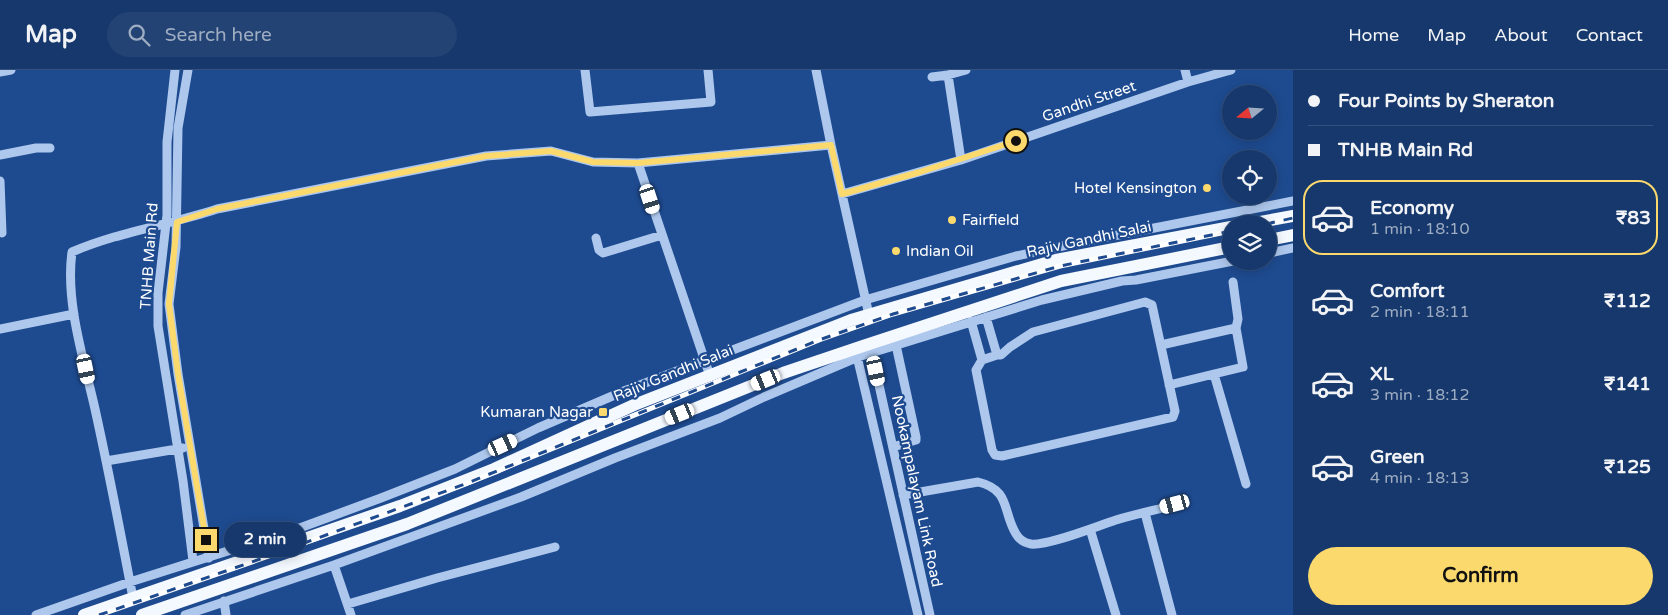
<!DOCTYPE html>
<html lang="en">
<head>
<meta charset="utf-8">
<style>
	:root { --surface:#16386c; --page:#234374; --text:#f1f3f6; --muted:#9eacc2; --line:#35527f; --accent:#fcd96d }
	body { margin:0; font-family:"Varela Round",sans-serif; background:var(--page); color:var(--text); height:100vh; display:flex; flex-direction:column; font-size:19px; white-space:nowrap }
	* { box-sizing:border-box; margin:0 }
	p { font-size:16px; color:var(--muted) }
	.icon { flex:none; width:28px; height:28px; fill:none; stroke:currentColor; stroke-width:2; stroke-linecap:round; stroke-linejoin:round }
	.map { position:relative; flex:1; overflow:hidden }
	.side { display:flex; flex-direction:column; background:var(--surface); width:375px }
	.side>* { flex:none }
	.banner { display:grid; align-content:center; height:110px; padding:0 15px; background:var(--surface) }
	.needle { width:32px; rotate:252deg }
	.tools { position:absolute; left:1222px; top:15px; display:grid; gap:10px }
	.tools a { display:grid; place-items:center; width:55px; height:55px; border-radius:50%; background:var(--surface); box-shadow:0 2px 12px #0003,0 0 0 1px var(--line); font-size:25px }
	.end { position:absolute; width:22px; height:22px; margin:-11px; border:6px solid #fcd96d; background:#111; box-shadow:0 0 0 2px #111 }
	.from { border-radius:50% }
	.bubble { position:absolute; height:35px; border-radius:18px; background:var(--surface); box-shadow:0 2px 12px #0003,0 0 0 1px var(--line); font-size:16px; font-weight:700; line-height:35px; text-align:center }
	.car { position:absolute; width:15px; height:30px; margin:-15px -8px; border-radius:6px; box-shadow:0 0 4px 1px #0007; background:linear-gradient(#fff 24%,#345 0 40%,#fff 0 76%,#345 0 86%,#fff 0) }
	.banner b { display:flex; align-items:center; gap:18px; height:48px; font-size:19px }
	.banner b+b { border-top:1px solid var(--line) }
	.banner i { width:12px; height:12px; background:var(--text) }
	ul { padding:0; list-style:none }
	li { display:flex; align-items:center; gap:15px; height:75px; margin:0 10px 8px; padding:0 5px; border:2px solid transparent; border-radius:20px }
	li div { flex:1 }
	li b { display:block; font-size:19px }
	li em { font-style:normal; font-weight:700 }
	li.on { border-color:var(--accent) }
	li>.icon { width:45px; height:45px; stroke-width:1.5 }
	.cta { display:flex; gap:10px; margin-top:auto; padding:10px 15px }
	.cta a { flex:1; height:58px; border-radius:30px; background:var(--accent); color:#111; font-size:20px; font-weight:700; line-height:58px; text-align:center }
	header { display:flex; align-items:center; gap:30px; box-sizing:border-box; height:70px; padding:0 25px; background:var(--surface); border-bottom:1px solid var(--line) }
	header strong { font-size:24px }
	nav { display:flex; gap:28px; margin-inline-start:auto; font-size:18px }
	.search { width:350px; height:45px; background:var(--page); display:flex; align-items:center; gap:12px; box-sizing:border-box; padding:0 18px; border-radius:28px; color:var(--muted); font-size:19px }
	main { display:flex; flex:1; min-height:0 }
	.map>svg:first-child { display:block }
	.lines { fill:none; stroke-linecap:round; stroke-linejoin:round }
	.minor { stroke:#aec8ed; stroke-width:9 }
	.major { stroke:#f4f8ff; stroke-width:12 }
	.rail-casing { stroke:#fff; stroke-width:5 }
	.rail { stroke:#1e4b90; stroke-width:3; stroke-dasharray:9; stroke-linecap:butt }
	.route { stroke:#fcd96d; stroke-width:6 }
	.poi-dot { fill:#fcd96d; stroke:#1e4b90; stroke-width:2 }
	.labels { text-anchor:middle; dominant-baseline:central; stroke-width:4.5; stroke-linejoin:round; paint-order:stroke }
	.street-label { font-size:15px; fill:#fff; stroke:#1e4b90 }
	.poi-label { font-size:15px; fill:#fff; stroke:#1e4b90; text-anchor:end }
</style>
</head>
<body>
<header>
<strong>Map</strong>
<div class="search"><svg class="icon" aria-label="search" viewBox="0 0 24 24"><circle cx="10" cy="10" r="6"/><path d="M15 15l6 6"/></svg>Search here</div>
<nav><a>Home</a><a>Map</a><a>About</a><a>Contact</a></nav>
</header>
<main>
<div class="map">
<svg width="1293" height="545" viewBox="0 0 1293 545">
	<rect width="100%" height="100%" fill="#1e4b90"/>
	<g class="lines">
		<path class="minor" d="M175,0L167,72V145L158,223V256L183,411L193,491
			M188,0L178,58L176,177L169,234L178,304L209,488
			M585,0L590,42L711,32L708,0
			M816,0L831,75L869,245
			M1185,0L1188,12
			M0,2L11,0
			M932,7L948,5
			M0,85L36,78H50
			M961,90L948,5L966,0
			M638,93L710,306
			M0,111L2,163
			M842,124L961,90L1188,12L1231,0
			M596,168L599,180L603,183L662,165
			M1269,183L1293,178
			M1145,232L1152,235L1175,341L1173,347L1002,386L995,385L992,380L976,300L982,290L997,285H1001L1010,277L1033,262Z
			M986,247L997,285
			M971,251L982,290
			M1236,258L1243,297L1214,304L1246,414
			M0,259L74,244
			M1161,275L1236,258L1238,249L1233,212
			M871,279L930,545
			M856,282L918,545
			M1169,315L1214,304
			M893,377L916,370V367L896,275
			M106,391L183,378
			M903,425L978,412C1011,420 1002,441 1016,464C1019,469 1025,473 1031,474C1048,476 1097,456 1116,450C1136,444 1156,440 1175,435
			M1145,443L1172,545
			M1090,459L1116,545
			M334,495L351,545
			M133,528C121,465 109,402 95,339C84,290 65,232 72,182C118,162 169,155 217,139L486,86L551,81L593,92L638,93L831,75
			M224,531L226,545
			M348,534L437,508L555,477
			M36,545L130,512L297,459L381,428L455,399L538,358L624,321L865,230L1016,186L1077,173L1293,131
			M185,545L334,495L521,427L615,388L720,348L764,327L858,287L1042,230L1122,211L1136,210L1233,191"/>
		<path class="major" d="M1249,154L1293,146
			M1269,170L1293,165
			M84,545L400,436L494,399L634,335L851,250L1056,190L1231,157
			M142,545L407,454L783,303L863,276L1061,211L1231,177"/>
		<g class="rail-casing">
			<path id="rail" d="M1266,154L1293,148
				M99,545L269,486L465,414L819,270L893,244L1060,196L1231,161"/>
		</g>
		<use href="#rail" class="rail"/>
	</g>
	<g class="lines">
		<path class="route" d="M206,470L178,304L169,234L177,152L217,139L486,86L551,81L593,92L638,93L831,75L842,124L920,102L1016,71"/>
	</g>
	<g class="poi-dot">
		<circle cx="1207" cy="118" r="5"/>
		<circle cx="952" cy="150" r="5"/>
		<circle cx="896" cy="181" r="5"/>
		<rect x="598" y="337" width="10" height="10" rx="2.5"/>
	</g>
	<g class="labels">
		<g class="street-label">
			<text transform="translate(1089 31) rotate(-19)">Gandhi Street</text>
			<text transform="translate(1089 169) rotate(-12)">Rajiv Gandhi Salai</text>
			<text transform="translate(149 186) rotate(-86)">TNHB Main Rd</text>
			<text transform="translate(673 303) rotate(-22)">Rajiv Gandhi Salai</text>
			<text transform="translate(917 421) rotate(78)">Nookampalayam Link Road</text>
		</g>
		<g class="poi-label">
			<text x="1197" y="118">Hotel Kensington</text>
			<text x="962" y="150" text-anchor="start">Fairfield</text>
			<text x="906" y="181" text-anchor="start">Indian Oil</text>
			<text x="593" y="342">Kumaran Nagar</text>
		</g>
	</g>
</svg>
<div class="tools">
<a><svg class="needle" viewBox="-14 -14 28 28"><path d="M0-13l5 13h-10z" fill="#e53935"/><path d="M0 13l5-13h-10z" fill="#9eacc2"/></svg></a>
<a><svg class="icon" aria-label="locate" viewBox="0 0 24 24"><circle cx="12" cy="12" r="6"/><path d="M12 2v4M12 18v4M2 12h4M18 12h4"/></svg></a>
<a><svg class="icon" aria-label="layers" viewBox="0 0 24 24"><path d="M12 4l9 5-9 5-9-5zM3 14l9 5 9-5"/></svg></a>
</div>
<i class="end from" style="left:1016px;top:71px"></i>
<i class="end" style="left:206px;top:470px"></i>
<div class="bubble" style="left:224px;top:452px;width:82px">2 min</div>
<i class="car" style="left:650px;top:129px;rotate:162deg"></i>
<i class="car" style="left:86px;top:299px;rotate:168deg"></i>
<i class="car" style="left:876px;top:301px;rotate:168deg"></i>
<i class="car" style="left:766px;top:310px;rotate:248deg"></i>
<i class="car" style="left:680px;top:344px;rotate:248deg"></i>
<i class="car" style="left:503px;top:375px;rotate:65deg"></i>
<i class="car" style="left:1175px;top:434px;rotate:255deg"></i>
</div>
<section class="side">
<div class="banner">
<b><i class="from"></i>Four Points by Sheraton</b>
<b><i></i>TNHB Main Rd</b>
</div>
<ul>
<li class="on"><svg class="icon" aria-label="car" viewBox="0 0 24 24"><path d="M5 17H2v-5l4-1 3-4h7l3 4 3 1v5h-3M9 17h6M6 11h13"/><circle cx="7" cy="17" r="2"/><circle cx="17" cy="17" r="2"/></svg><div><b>Economy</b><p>1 min · 18:10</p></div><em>₹83</em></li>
<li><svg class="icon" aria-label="car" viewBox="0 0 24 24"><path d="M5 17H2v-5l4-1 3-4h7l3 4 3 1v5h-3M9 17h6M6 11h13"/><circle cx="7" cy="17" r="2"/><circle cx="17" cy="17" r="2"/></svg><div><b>Comfort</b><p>2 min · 18:11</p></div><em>₹112</em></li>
<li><svg class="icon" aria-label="car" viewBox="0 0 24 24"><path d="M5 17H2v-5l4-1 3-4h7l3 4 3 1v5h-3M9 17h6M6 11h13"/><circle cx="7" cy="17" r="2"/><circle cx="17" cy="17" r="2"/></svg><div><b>XL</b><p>3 min · 18:12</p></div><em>₹141</em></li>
<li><svg class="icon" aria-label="car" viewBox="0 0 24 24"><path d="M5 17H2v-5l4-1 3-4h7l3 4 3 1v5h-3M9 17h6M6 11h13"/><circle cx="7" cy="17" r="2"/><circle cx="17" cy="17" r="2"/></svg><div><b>Green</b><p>4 min · 18:13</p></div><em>₹125</em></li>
</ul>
<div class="cta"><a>Confirm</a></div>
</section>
</main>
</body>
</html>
